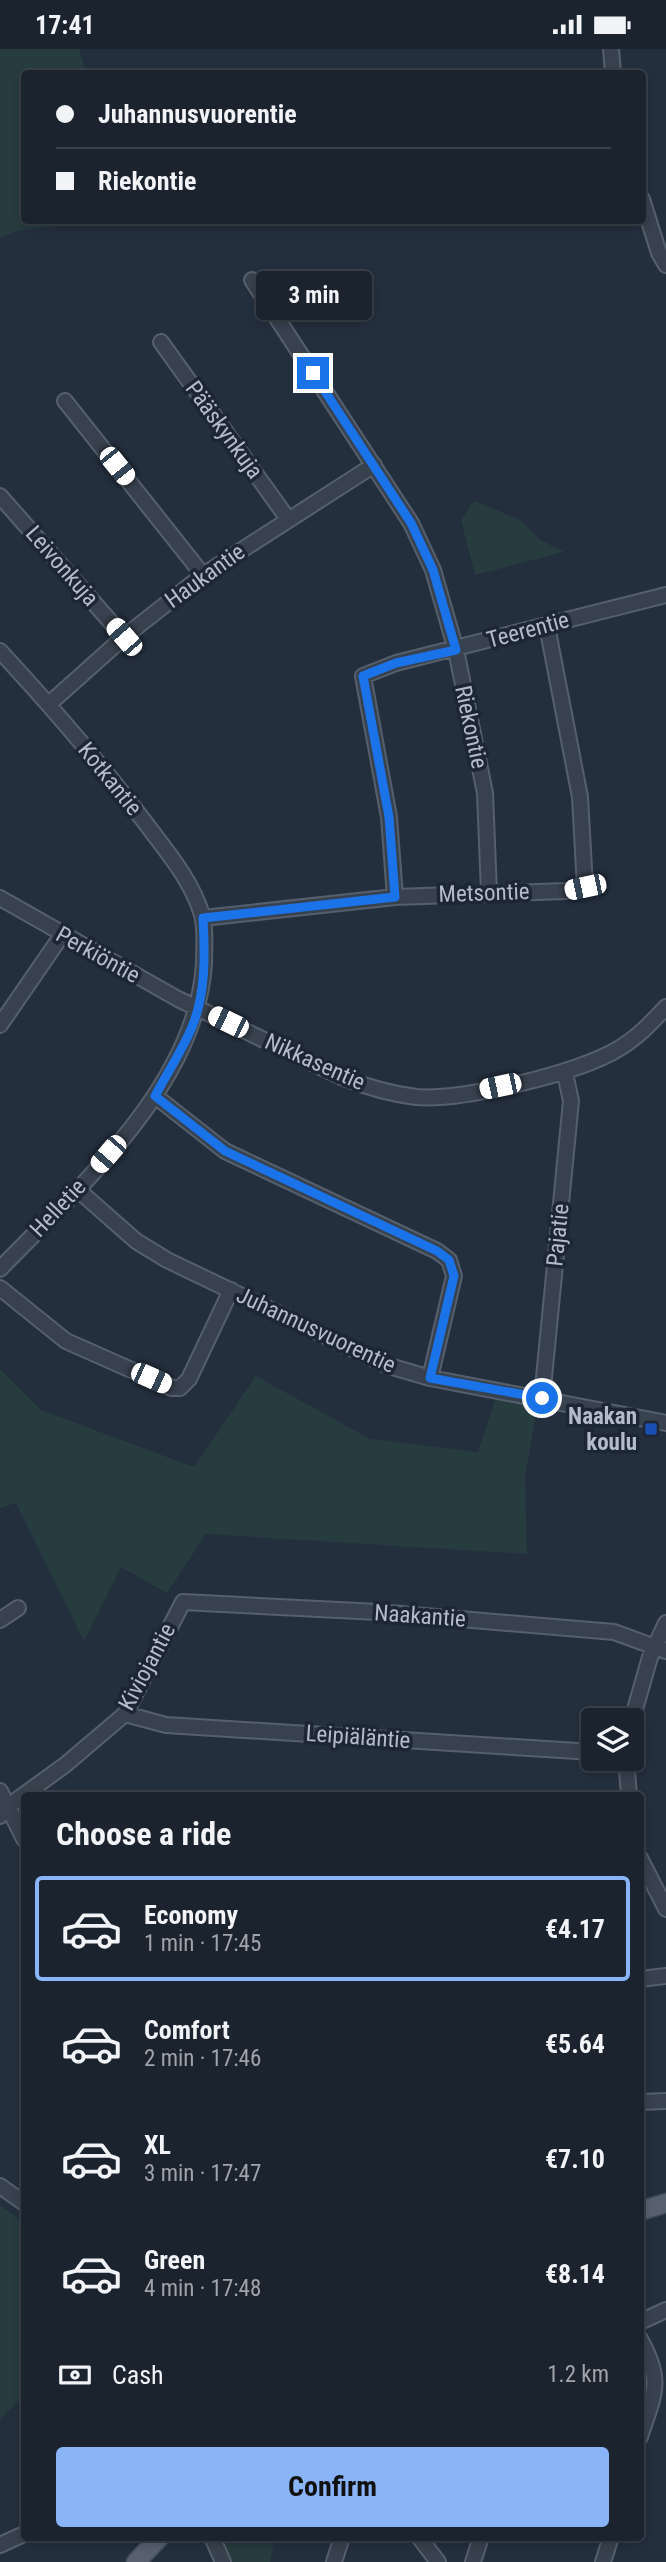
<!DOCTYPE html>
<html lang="en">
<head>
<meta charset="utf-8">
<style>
	:root { --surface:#1b232e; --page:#282f3a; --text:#f1f3f6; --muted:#a0a4aa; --line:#39404a; --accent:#8ab4f8 }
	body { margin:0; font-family:"Roboto Condensed",sans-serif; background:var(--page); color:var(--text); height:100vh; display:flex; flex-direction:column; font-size:26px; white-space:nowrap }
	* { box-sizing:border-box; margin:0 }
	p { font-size:23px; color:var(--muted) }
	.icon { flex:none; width:38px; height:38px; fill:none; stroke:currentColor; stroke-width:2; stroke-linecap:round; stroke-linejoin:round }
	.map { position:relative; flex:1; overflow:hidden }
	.drawer { position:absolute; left:21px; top:1743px; width:623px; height:749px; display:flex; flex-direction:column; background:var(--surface); border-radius:7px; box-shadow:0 4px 10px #0003,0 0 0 2px var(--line) }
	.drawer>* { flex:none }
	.banner { position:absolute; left:21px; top:21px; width:625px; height:154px; border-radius:7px; box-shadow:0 4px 10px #0003,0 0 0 2px var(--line); display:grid; align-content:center; height:154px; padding:0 35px; background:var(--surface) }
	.buttons { position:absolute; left:581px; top:1659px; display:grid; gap:14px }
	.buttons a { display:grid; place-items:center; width:63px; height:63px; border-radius:7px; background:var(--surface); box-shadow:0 4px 10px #0003,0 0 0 2px var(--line); font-size:35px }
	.end { position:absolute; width:32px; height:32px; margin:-16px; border:9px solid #1a73e8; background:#fff; box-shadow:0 0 0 4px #fff }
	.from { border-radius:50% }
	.bubble { position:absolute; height:49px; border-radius:7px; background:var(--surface); box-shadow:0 4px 10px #0003,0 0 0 2px var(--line); font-size:23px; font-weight:700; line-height:49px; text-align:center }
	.car { position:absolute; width:21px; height:42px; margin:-21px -10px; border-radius:9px; box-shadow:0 0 5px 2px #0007; background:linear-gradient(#fff 24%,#345 0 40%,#fff 0 76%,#345 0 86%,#fff 0) }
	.banner b { display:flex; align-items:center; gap:24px; height:66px; font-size:26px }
	.banner b+b { border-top:2px solid var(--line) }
	.banner i { width:18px; height:18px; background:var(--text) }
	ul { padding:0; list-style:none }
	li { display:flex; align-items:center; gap:21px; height:105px; margin:0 14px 10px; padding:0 21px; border:4px solid transparent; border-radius:7px }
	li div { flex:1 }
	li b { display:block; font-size:26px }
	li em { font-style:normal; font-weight:700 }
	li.active { border-color:var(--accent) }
	li>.icon { width:63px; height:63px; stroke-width:1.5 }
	h2 { padding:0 35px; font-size:32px; line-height:84px }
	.pay { display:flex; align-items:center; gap:18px; height:77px; padding:0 35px; font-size:26px }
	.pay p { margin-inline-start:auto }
	.cta { display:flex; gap:14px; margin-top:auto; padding:14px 35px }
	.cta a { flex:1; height:80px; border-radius:7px; background:var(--accent); color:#111; font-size:28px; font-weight:700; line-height:80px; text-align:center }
	.status { display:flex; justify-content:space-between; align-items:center; height:49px; padding:0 35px; background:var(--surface); direction:ltr }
	.status svg { height:19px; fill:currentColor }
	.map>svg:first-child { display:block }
	.green { fill:#263c3f }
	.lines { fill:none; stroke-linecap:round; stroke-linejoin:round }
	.minor-casing { stroke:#565f6c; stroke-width:18 }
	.major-casing { stroke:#414a57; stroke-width:21 }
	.minor { stroke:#38414e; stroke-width:14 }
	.major { stroke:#56606e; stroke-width:18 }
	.route { stroke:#1a73e8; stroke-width:9 }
	.transit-dot { fill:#1a4fb4; stroke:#1d2633; stroke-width:2.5 }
	.labels { text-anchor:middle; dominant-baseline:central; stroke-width:7; stroke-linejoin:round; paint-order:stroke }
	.street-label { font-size:23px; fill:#b4bcc9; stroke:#1d2633 }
	.poi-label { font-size:23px; font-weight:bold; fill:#b4bcc9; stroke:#1d2633; text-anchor:end }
</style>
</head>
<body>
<div class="status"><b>17:41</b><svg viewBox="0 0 49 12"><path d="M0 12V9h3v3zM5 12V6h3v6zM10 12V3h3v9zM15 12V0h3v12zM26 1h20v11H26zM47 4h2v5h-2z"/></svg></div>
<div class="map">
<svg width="666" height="2513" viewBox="0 0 666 2513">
	<rect width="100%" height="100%" fill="#242f3e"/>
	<path class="green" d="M0,0H79L86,24H24V172H81V174L16,182L0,189Z
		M474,452L520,471L539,490L564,503L475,526L461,471Z
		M0,1320L41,1361L194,1418L256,1327L370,1390L478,1403L496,1348L538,1354L525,1427L527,1505L206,1485L167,1544L121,1518L84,1592L16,1454L0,1459Z
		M0,2156L24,2174V2347L0,2370Z
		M218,2489H275L270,2513H229Z"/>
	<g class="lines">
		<g class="minor-casing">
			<path id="minor" d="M611,0L613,24
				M642,150L659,204L666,216
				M252,231L411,474L433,521L456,601L485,744L489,844
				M161,293L288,470
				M65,352L203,526
				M0,447L124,588
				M0,602C52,658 101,715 147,776C168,804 192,832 202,866C206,881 204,899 204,914C197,1036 80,1137 0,1220
				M49,655L124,588L203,526L374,416
				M395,848L389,768L363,627L396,614L666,546
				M0,849L178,950L344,1029C367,1038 391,1045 416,1048C462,1052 579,1024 618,1000C637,989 651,974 666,958
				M203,869L395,848L566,842L585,838L580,748L547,577
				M0,976L62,886
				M155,1047L225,1102L437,1202L449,1211L454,1227L430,1329
				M77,1140L136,1192L167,1211L386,1316L430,1329L666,1374
				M0,1239L66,1292L172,1339H180L189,1330L231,1241
				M542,1349L571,1052L565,1024
				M0,1571L18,1559
				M125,1665L166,1676L593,1703
				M632,1671L650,1608L666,1574
				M626,1710L629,1746
				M0,1742L24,1790
				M0,1767L7,1758L65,1716L125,1665L183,1553L378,1563L614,1583L666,1602
				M640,1809L666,1860
				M640,1930L666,1927
				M640,2053L666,2052
				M0,2137L24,2154
				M640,2273L666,2261
				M640,2290C664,2333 654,2345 640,2388
				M212,2488L223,2513
				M419,2488L438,2513
				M0,2496L24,2485
				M334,2513L342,2488
				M473,2513L481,2488
				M603,2513L611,2488"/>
		</g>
		<g class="major-casing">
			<path id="major" d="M640,2162L666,2154
				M136,2513L160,2488"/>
		</g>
		<use href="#minor" class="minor"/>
		<use href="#major" class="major"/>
	</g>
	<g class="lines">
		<path class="route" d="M313,324L411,474L433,521L456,601L396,614L363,627L389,768L395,848L203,869C205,905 206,944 192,978C182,1002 167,1024 155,1047L225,1102L437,1202L449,1211L454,1227L430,1329L542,1349"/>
	</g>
	<rect class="transit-dot" x="644" y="1373" width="14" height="14" rx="3.5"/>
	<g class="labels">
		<g class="street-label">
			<text transform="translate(224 381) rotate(54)">Pääskynkuja</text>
			<text transform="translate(62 517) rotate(49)">Leivonkuja</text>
			<text transform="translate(205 527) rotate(-36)">Haukantie</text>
			<text transform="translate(528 581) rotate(-15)">Teerentie</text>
			<text transform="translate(471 678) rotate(78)">Riekontie</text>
			<text transform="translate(110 730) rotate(51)">Kotkantie</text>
			<text transform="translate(484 844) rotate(-2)">Metsontie</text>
			<text transform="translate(98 906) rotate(29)">Perkiöntie</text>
			<text transform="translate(315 1013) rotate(24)">Nikkasentie</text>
			<text transform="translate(58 1159) rotate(-47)">Helletie</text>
			<text transform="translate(558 1186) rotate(-84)">Pajatie</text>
			<text transform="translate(316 1281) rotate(25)">Juhannusvuorentie</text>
			<text transform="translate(420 1567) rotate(4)">Naakantie</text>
			<text transform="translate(147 1618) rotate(-62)">Kiviojantie</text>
			<text transform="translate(358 1688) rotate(4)">Leipiäläntie</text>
		</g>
		<g class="poi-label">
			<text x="637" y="1367">Naakan<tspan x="637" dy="26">koulu</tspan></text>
		</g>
	</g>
</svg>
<div class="buttons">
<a><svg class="icon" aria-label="layers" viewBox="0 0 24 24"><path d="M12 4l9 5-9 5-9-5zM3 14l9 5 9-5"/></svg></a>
</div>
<i class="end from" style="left:542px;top:1349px"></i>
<i class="end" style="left:313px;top:324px"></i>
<div class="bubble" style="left:256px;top:222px;width:116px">3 min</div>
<i class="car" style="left:117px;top:417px;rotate:141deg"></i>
<i class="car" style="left:124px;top:588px;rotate:319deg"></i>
<i class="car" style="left:585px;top:838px;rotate:258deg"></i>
<i class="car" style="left:228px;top:973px;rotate:296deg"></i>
<i class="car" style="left:500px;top:1037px;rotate:258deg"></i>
<i class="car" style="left:108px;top:1105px;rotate:221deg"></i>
<i class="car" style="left:151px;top:1329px;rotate:114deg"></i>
<div class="banner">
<b><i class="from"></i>Juhannusvuorentie</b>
<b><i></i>Riekontie</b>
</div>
<section class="drawer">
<h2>Choose a ride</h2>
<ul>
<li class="active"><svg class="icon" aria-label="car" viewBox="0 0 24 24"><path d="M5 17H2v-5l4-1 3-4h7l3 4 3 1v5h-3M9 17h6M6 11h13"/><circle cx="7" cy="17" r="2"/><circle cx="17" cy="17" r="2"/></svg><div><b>Economy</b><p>1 min · 17:45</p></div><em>€4.17</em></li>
<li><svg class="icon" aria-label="car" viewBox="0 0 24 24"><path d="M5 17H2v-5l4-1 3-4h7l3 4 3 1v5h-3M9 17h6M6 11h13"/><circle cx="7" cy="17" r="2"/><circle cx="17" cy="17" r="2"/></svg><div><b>Comfort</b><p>2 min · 17:46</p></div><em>€5.64</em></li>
<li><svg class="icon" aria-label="car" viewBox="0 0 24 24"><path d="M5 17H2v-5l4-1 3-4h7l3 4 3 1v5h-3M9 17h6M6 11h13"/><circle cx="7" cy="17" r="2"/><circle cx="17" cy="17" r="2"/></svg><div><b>XL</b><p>3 min · 17:47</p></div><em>€7.10</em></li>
<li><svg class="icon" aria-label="car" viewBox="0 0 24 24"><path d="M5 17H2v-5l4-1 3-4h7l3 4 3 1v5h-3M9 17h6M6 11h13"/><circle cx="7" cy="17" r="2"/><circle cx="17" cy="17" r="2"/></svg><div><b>Green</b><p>4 min · 17:48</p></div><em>€8.14</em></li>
</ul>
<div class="pay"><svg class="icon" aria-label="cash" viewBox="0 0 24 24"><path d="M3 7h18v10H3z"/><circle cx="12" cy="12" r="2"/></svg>Cash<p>1.2 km</p></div>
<div class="cta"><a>Confirm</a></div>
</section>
</div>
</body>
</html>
